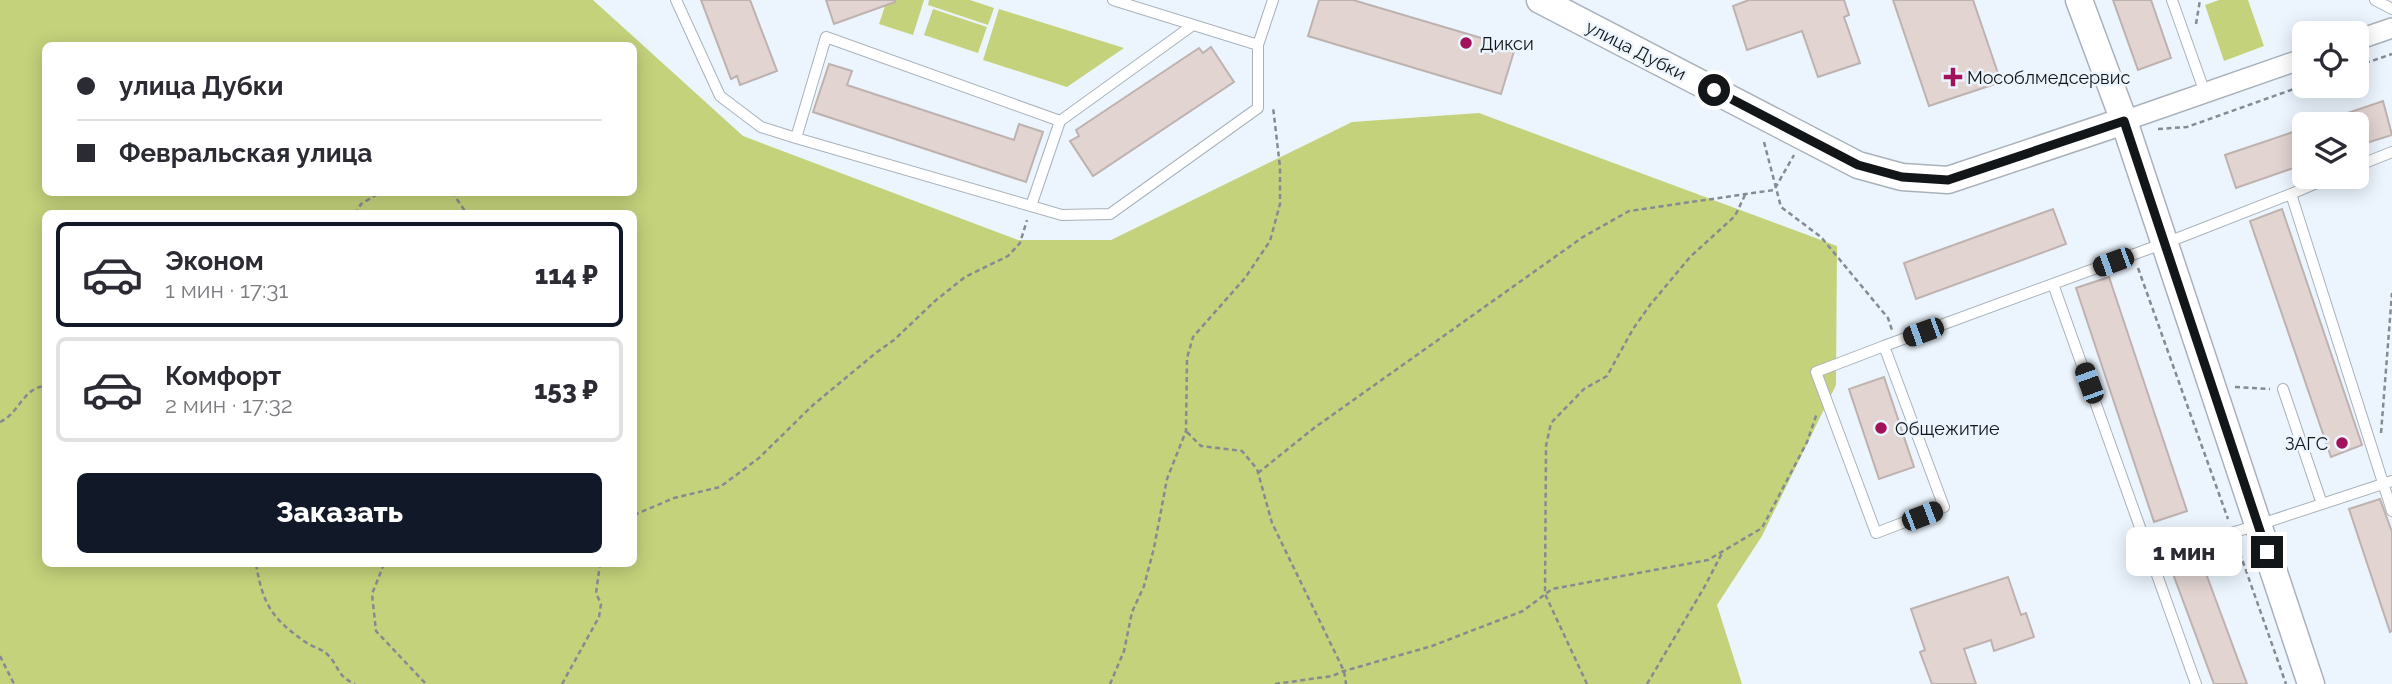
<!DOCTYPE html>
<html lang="ru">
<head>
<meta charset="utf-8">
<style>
	:root { --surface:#fff; --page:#f2f2f3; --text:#2b2b33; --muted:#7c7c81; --line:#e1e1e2; --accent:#111827 }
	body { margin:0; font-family:Raleway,sans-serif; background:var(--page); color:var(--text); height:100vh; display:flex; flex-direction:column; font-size:26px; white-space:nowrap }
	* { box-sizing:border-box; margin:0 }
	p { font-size:23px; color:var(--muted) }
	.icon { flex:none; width:38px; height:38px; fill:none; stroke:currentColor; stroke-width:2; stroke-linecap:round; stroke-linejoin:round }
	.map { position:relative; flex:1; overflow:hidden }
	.panel { position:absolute; left:42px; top:210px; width:595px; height:357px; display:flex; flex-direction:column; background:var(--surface); border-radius:10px; box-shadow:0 4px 18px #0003 }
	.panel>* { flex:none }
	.banner { position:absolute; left:42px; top:42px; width:595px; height:154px; border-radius:10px; box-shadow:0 4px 18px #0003; display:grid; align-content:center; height:154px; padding:0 35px; background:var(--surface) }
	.tools { position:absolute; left:2292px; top:21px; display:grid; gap:14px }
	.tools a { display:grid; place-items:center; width:77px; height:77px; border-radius:10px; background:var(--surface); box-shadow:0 4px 18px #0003; font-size:35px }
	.end { position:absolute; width:32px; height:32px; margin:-16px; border:9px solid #131619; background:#fff; box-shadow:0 0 0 4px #fff }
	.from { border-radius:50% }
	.bubble { position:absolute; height:49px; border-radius:10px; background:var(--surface); box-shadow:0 4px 18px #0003; font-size:23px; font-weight:800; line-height:49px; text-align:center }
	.car { position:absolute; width:21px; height:42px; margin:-21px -10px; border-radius:9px; box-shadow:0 0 5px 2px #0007; background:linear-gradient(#222 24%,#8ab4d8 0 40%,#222 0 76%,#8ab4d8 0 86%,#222 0) }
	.banner b { display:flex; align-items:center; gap:24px; height:66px; font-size:26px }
	.banner b+b { border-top:2px solid var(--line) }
	.banner i { width:18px; height:18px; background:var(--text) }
	ul { padding:12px 0 0; list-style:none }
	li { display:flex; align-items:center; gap:21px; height:105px; margin:0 14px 10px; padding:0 21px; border:4px solid var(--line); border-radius:10px }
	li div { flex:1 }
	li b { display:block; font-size:26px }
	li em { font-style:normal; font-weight:800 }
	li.active { border-color:var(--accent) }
	li>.icon { width:63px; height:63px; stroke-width:1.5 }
	.cta { display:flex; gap:14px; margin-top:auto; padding:14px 35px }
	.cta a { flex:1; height:80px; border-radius:10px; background:var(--accent); color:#fff; font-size:28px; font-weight:800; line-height:80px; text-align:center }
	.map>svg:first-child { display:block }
	.green { fill:#c4d27b; fill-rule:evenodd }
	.building { fill:#e1d4d1; stroke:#beb2af; stroke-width:2 }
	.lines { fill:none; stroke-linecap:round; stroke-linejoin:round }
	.lane-casing { stroke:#a9b2ba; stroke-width:12 }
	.street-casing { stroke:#a9b2ba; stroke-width:22 }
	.secondary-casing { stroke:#a9b2ba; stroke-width:29 }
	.path { stroke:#858b91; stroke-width:2.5; stroke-dasharray:5 3.5; stroke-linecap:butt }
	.lane { stroke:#fff; stroke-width:10 }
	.street { stroke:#fff; stroke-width:19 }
	.secondary { stroke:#fff; stroke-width:26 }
	.route { stroke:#131619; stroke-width:9 }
	.poi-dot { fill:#a1125b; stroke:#ecf5fe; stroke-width:2.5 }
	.labels { text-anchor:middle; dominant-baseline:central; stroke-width:5; stroke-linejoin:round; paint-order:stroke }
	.poi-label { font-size:18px; fill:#131619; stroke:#ecf5fe; text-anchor:start }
	.street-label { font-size:18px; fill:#131619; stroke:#ecf5fe }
</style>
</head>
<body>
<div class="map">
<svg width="2392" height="684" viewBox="0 0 2392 684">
	<rect width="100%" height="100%" fill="#ecf5fe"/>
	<path class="green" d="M0,0H593L743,136L1018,240H1111L1352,122L1479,113L1837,246L1836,385L1762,536L1717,605L1742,684H0ZM46,46H634V192H46ZM46,214H634V564H46Z
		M887,0H924L913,35L879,24Z
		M929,0H970L994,8L988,25L928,5Z
		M2219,0H2248L2264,46L2224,61L2205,5Z
		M933,9L987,27L978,53L924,35Z
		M999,9L1124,48L1067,87L983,60Z"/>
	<path class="building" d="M701,0H750L777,71L740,85L737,76L731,79Z
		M826,0H895V2L834,24Z
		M1319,0H1353L1515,48L1501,94L1308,36Z
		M1749,0H1844L1849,15L1844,17L1860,63L1818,77L1802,31L1747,50L1733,6Z
		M1893,0H1973L2001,82L1929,106Z
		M2113,0H2151L2171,58L2138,70Z
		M1211,47L1234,82L1093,176L1070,141L1079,136L1076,130L1199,48L1203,53Z
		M829,64L852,71L847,85L1014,140L1019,124L1043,132L1026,182L813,112Z
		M2383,101L2392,135L2357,146V124H2322L2321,122Z
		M2305,128V164L2236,188L2225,155Z
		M2053,209L2066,244L1916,299L1904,263Z
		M2282,209L2362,445L2331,457L2250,221Z
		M2109,277L2187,511L2154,522L2076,288Z
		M1884,377L1914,467L1879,479L1849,389Z
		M2380,499L2392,532V631L2390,632L2349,509Z
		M2198,552L2247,684H2214L2169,563Z
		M2008,577L2021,615L2026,613L2034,637L1994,651L1991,640L1964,649L1976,684H1932L1920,652L1925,650L1911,609Z"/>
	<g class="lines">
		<g class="lane-casing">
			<path id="lane" d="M676,0L720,96L761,127L796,138
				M1113,0L1258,45
				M2172,0L2205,93
				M2375,0L2392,9
				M1060,121L1193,25
				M2357,166L2392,152
				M2291,194L2331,177
				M1031,206L1060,121L826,37L796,138L1062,215L1110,214L1258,108V45L1273,0
				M2053,284L2196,684
				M1884,346L1816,372L1876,533L1944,507L1884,346L2181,237L2291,194L2392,511
				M2283,389L2322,504
				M2151,557L2258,525L2392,481"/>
		</g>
		<g class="street-casing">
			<path id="street" d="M2357,40L2392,28
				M2124,121L2305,58"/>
		</g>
		<g class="secondary-casing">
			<path id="secondary" d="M1540,0L1858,165L1902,177L1948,180L2124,121
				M2079,0L2124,121L2311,684"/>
		</g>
		<path class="path" d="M2196,24L2200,0
			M2357,66L2392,54
			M2158,129L2187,127L2305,85
			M1764,142L1781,207L1821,237L1888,318L1892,330
			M452,192L467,214
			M355,214L361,204L381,192
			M2138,268L2228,519
			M2235,387L2270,389
			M0,422C19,414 23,387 46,386
			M1187,432L1201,446L1242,451L1257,469L1272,523L1344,671L1346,684
			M2381,433L2392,293
			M1258,473L1314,428L1583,237L1629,211L1774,190L1794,155
			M634,515L674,498L720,487L759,458L813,405L877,352L894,340L935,301L965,277L1008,256L1020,243L1027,220
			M2237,545L2286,684
			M256,564C263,605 272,619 307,643C313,647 321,649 326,653C340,666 336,676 355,684
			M384,564L372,594L376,631L426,684
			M0,656L14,684
			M562,684L599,617L601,604L596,593L600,564
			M1110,684L1124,651L1132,612L1144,586L1154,548L1167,479L1186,431L1187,358L1193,337L1245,278L1270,241L1280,204V167L1273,107
			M1275,684L1332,676L1344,671L1432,646L1523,611L1552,589L1708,560L1762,528L1807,442L1817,413
			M1587,684L1545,594L1546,446L1551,423L1584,389L1607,376L1633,329L1650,305L1690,257L1735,216L1745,195
			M1647,684L1705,586L1722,553"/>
		<use href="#lane" class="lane"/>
		<use href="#street" class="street"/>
		<use href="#secondary" class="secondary"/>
	</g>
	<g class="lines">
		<path class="route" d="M1714,90L1858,165L1902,177L1948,180L2124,121L2267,552"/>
	</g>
	<g class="poi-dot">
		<circle cx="1466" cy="43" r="7"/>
		<path d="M1949.5 66.5h7v7h7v7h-7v7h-7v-7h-7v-7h7z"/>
		<circle cx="1881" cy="428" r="7"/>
		<circle cx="2342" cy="443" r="7"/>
	</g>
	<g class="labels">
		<g class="poi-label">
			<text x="1480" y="43">Дикси</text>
			<text x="1967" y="77">Мособлмедсервис</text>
			<text x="1895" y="428">Общежитие</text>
			<text x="2328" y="443" text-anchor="end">ЗАГС</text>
		</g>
		<g class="street-label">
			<text transform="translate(1636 50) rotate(27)">улица Дубки</text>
		</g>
	</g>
</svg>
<div class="tools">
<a><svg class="icon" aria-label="locate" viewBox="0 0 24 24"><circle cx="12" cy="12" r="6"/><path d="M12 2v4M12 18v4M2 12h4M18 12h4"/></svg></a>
<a><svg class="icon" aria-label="layers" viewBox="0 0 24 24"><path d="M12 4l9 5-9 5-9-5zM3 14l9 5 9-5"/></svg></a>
</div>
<i class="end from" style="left:1714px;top:90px"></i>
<i class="end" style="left:2267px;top:552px"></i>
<div class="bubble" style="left:2126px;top:527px;width:116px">1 мин</div>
<i class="car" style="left:2113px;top:262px;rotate:250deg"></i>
<i class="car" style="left:1923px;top:332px;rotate:250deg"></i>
<i class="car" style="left:2089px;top:383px;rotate:340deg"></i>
<i class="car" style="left:1922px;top:516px;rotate:69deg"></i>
<div class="banner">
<b><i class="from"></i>улица Дубки</b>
<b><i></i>Февральская улица</b>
</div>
<section class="panel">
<ul>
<li class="active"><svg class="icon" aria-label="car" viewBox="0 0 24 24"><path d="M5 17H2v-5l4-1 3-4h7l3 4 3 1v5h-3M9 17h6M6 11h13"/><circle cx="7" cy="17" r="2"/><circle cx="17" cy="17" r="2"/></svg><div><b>Эконом</b><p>1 мин · 17:31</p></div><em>114 ₽</em></li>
<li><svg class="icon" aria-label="car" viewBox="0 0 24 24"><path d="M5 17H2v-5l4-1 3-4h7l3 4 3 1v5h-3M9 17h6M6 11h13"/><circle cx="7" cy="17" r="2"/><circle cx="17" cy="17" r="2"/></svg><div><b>Комфорт</b><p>2 мин · 17:32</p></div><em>153 ₽</em></li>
</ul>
<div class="cta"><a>Заказать</a></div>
</section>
</div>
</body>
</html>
